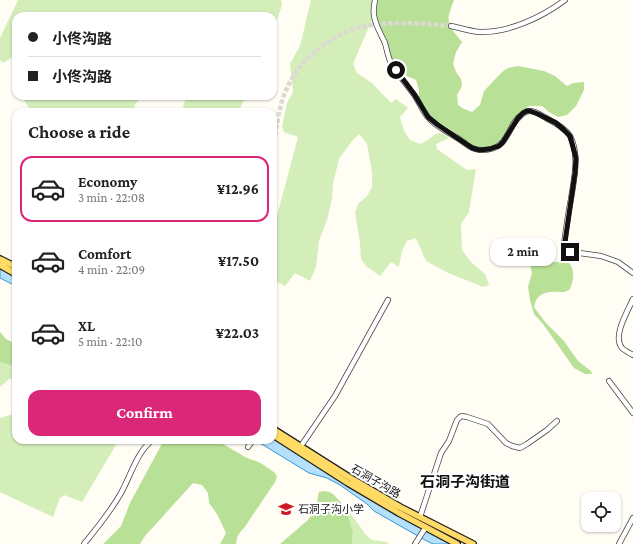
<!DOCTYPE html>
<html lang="en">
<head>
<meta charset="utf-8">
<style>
	:root { --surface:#fff; --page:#f6f6f6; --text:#222; --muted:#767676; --line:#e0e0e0; --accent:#db2777 }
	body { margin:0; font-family:"Crimson Pro","Noto Sans SC",serif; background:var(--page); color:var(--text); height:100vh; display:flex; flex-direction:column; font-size:15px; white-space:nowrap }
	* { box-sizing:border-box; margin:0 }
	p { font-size:13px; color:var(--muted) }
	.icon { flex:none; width:22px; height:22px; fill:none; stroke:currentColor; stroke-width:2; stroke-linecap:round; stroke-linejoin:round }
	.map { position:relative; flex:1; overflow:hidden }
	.side { position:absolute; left:12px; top:108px; width:265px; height:336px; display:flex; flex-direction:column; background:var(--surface); border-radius:12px; box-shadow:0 1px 3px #0004 }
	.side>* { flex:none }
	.top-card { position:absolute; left:12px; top:12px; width:265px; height:88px; border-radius:12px; box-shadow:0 1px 3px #0004; display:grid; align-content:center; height:88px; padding:0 16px; background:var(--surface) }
	.fabs { position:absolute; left:581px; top:492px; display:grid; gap:8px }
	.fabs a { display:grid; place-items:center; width:40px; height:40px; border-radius:8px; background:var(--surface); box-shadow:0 1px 3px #0004; font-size:20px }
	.end { position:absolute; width:18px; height:18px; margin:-9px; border:5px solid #111; background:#fff; box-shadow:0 0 0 2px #fff }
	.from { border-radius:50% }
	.bubble { position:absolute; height:28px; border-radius:12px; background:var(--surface); box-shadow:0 1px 3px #0004; font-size:13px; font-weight:700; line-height:28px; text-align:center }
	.top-card b { display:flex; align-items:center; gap:14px; height:38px; font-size:15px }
	.top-card b+b { border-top:1px solid var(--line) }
	.top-card i { width:10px; height:10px; background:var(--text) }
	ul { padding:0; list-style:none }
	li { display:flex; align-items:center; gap:12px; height:66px; margin:0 8px 6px; padding:0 8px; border:2px solid transparent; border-radius:12px }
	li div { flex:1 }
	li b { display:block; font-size:15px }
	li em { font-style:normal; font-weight:700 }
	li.selected { border-color:var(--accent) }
	li>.icon { width:36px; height:36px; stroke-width:1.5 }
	h2 { padding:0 16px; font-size:18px; line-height:48px }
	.action { display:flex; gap:8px; margin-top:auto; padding:8px 16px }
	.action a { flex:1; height:46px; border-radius:12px; background:var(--accent); color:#fff; font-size:16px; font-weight:700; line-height:46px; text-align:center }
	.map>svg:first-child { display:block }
	.green { fill:#d4eeb9 }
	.forest { fill:#b8e097 }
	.water { fill:#b4e0fb; stroke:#3497d9 }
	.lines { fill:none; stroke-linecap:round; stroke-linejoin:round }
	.minor-tunnel { stroke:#dbdad2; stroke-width:4.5; stroke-dasharray:4.5 2; stroke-linecap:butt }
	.minor-casing { stroke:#444; stroke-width:6 }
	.major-casing { stroke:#222; stroke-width:8 }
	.minor { stroke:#fff; stroke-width:4.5 }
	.major { stroke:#ffda64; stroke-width:5.5 }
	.route { stroke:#111; stroke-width:5 }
	.labels { text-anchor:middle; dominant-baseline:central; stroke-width:4; stroke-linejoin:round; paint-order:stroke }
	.street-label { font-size:11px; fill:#111; stroke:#fff }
	.poi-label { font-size:11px; fill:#111; stroke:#fff; text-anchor:start }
	.district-label { font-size:15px; font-weight:bold; fill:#111; stroke:#fff }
</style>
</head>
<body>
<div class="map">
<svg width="633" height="544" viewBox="0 0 633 544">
	<rect width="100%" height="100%" fill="#fffdf4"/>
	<path class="green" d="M18,0H281L282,5L273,32V16H16V55L3,63L0,60V38Z
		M311,0H378L376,10L377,22H371L353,64L357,73L372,83L391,103L396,99L408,108L400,117L404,131L410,140L420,144C422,143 424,142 426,141C437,135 436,128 449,138L436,144L437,149L467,170L476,169L469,212L461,224L462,250L471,262L485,274L489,285L483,287L446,272L426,261L416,238L407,241L402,251L399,267L391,262L380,276L366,266L361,259L360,242L355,213L358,204L367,196L372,187V172L367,144L359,134L352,141L339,159L333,183L332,199L327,220L319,241L316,267L310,281L295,273L285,286L273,280V231L298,137L284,132L282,126L287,103L293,92L290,64L300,46Z
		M21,96H143L135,104L134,112H32Z
		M188,96H246L238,112H182L184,103Z
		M0,362L16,367V378L9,379L0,387Z
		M16,413V440H109L116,445L82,502L64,495L60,498L53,517L0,492V418Z
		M345,507L359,525L365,534L372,540L387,542L389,544H352L353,531Z"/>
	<path class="forest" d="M378,0H454C445,23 447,23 462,42L456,52L453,64L456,72L461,79L462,86L457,95L458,105L464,109L472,112L480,105L484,91L502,72L508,68L518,66L544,71L555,76L567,86L573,83L584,82V90L576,106L567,115L558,117L549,112L542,106H529L522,111L511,123L504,136L498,145L484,149L472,145L454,132L435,120L421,105L419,99V90L416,80L407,76L399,69L391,58L383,33L377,22L376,10Z
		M535,251C546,263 550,264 565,260C576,266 574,279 570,289C569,290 567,291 565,292C563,292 560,292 558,292C546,291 536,294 534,307L546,323L564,341L578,361L591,371L592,374H585L574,368L543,324L534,314L530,300L528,287L532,273L529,259L531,252Z
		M0,332L6,339L16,344V367L0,362Z
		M164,440H216L247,458L256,461L262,464L275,473L277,477L275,482L244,528C239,533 237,536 236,544H220L226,533L217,514L209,503L208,493L202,485L193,483L145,536L140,544H103L121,526L130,503Z
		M325,491L329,492L333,494L345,507L353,531L352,544H280L308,520L315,511L317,504L318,496L319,492Z"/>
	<path class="water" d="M0,269L16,277V286L0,278Z
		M273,438L328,474L344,483L396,515L455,544H433L425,540L374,511L367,504L340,485L327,478L309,473L255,440H273Z"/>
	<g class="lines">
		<path class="minor-tunnel" d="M274,142C277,124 279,105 287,88C293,74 304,60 317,50C328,41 340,34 354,29C381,20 423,23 451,26"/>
		<g class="minor-casing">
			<path id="minor" d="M375,0C374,5 373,10 374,15C375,25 381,34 385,43C387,50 388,57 391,63C398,75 407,85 415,96C419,102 422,110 427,116C435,127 449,132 459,139C466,144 472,150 481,150C511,151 505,125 524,113C531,108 539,114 546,118C554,122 565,128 570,136C580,155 574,179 571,199C568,214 566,229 564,244L563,249L565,251L601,256L618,262L633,273
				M451,26C460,28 470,31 479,32C509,33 542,17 565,0
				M273,147L274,142
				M633,299C628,311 612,336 622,348C625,351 630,353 633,355
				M609,381L633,413
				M301,446L335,396L388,300
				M248,447L253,440
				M420,517L441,453L449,441L457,420L460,417L462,416L467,417L488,424L506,443L512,446L520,448L527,444L547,430L557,421
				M84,544C97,528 111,511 121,493C131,475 136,454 152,440
				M415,544L426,527
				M619,544L633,518"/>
		</g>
		<g class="major-casing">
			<path id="major" d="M0,259L16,267
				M0,265L16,274
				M273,429L352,479L400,507L473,544
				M273,435L348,483L399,513L457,544"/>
		</g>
		<use href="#minor" class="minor"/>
		<use href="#major" class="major"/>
	</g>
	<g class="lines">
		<path class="route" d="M396,70L414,94L428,117L438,125L472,148L479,150L490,149L499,146L503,142L518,118L523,113L527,111H530L538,114L556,123L564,130L570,136L576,158L575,173L564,249L565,251L570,252"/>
	</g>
	<defs>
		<g id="school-bare" transform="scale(1.2)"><path d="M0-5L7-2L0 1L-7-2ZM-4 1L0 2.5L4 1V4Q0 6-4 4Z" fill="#cf1a23" stroke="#fff" stroke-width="2.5" paint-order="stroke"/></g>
	</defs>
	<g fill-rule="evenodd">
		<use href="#school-bare" x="286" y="509"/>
	</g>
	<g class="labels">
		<g class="street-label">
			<text transform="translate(376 481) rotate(30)">石洞子沟路</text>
		</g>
		<g class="poi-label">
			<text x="298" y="509">石洞子沟小学</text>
		</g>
		<g class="district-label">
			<text x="465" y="482">石洞子沟街道</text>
		</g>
	</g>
</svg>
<div class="fabs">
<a><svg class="icon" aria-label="locate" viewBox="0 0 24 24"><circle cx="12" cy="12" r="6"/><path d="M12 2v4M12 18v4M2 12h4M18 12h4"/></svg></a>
</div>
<i class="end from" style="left:396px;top:70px"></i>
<i class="end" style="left:570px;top:252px"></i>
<div class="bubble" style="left:490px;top:238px;width:66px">2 min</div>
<div class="top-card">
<b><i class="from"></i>小佟沟路</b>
<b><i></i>小佟沟路</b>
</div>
<section class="side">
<h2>Choose a ride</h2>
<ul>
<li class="selected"><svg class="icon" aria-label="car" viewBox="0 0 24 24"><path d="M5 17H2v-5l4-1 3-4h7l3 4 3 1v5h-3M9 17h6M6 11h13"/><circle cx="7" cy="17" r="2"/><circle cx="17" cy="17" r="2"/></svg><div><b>Economy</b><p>3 min · 22:08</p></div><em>¥12.96</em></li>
<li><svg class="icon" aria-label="car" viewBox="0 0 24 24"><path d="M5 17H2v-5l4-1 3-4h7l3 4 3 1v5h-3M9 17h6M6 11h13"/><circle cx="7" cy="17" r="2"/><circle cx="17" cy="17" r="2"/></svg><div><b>Comfort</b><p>4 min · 22:09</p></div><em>¥17.50</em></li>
<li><svg class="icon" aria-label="car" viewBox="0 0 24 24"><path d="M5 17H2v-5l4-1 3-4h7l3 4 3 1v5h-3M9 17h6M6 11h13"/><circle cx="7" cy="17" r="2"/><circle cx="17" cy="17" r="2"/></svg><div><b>XL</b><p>5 min · 22:10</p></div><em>¥22.03</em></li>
</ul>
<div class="action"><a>Confirm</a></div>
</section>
</div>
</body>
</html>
